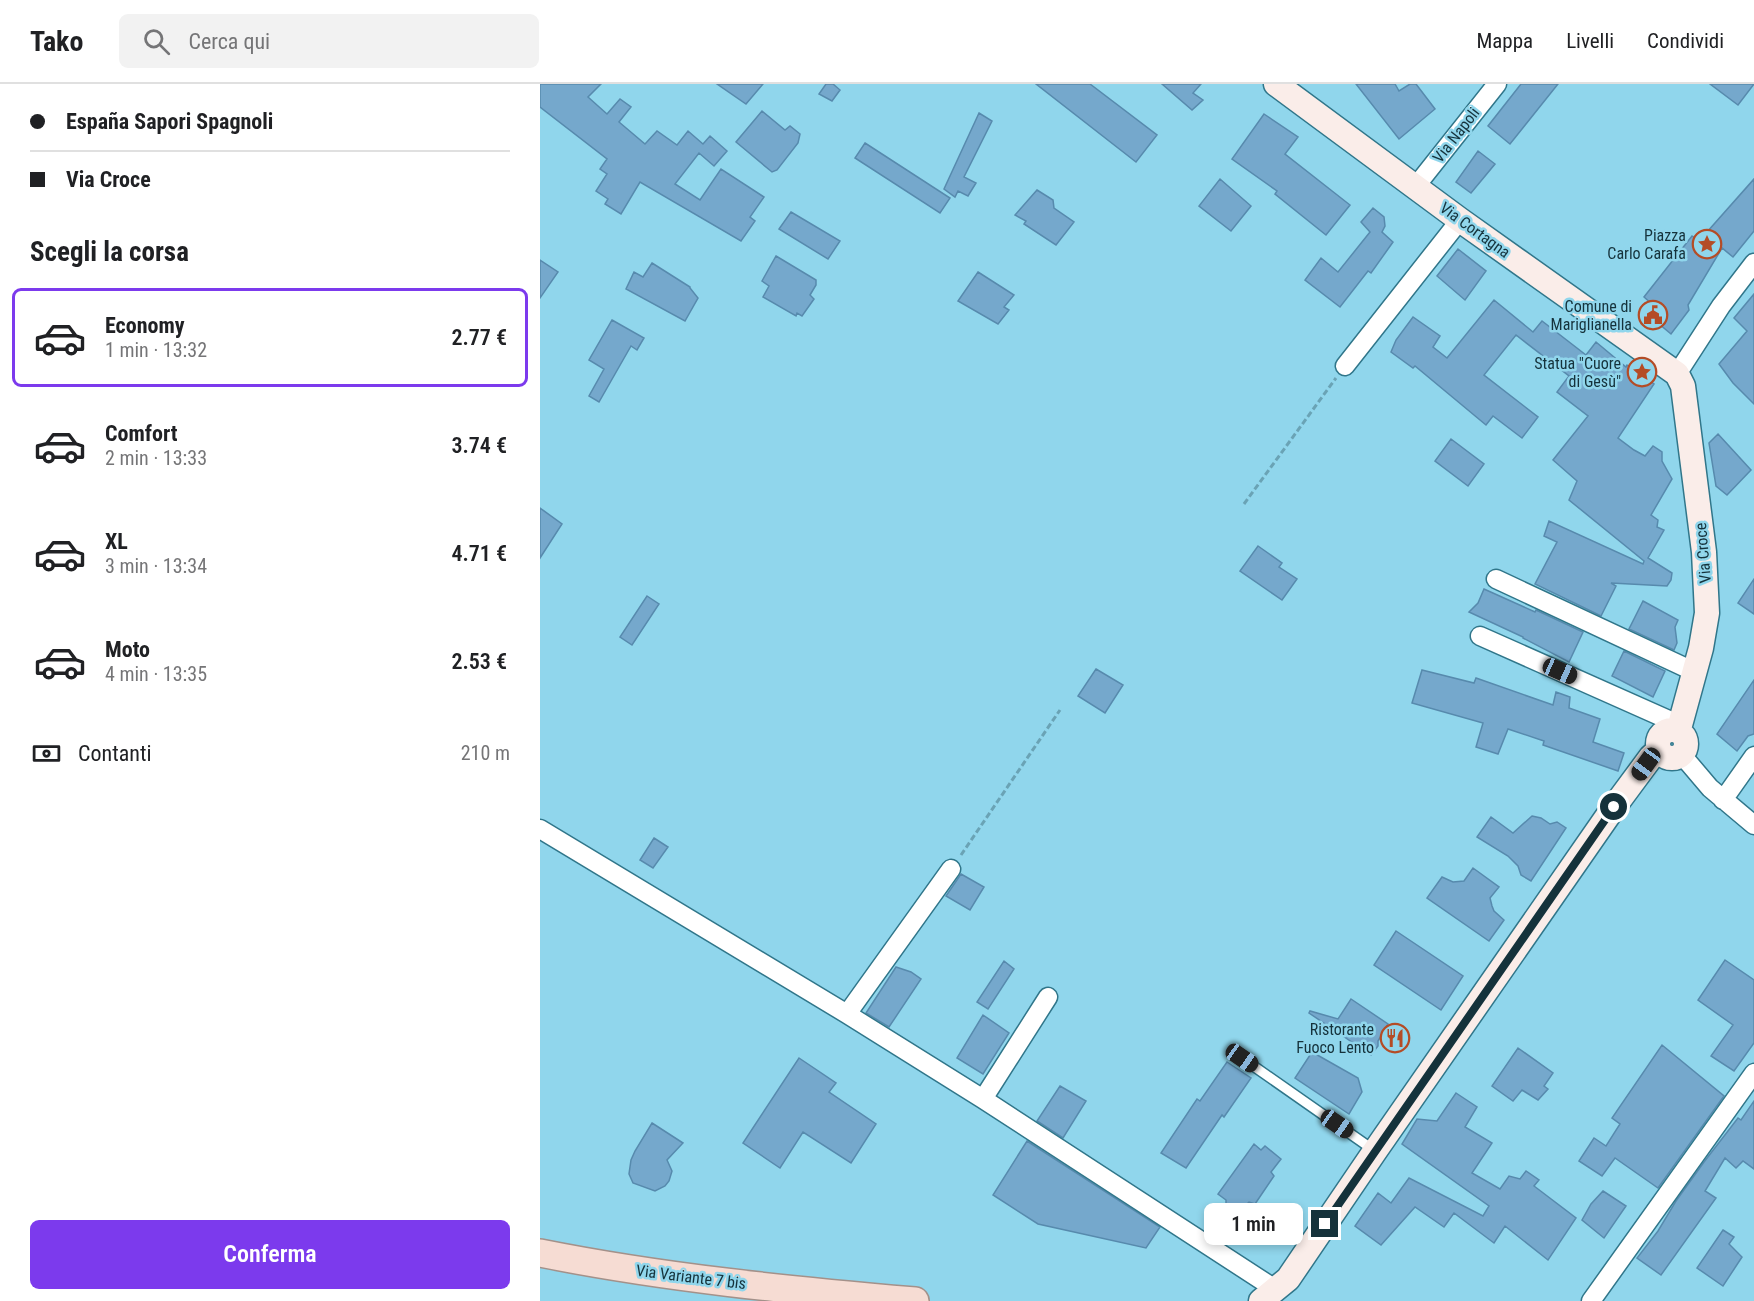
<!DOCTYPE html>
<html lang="it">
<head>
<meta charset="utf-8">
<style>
	:root { --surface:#fff; --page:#f2f2f2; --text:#202124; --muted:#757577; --line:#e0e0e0; --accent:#7c3aed }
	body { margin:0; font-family:"Roboto Condensed",sans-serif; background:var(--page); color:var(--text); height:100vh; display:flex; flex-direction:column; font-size:22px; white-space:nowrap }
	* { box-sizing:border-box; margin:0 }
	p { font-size:20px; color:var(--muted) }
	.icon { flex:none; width:33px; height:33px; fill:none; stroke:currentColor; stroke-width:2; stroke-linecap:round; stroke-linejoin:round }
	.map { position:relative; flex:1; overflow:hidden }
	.sheet { display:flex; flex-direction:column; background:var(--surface); width:540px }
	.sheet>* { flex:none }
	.guide { display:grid; align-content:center; height:132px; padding:0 30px; background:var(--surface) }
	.end { position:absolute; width:27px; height:27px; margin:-14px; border:8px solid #15323b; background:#fff; box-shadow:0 0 0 3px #fff }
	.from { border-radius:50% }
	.bubble { position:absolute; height:42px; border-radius:9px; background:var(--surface); box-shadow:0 3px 9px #0003; font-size:20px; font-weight:600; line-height:42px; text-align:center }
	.car { position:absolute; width:18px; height:36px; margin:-18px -9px; border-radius:8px; box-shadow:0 0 4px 2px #0007; background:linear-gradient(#222 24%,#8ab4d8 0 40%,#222 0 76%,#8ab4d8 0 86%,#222 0) }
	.guide b { display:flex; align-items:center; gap:21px; height:57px; font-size:22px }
	.guide b+b { border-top:2px solid var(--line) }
	.guide i { width:15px; height:15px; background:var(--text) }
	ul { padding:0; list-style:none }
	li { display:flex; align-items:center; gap:18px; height:99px; margin:0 12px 9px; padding:0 18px; border:3px solid transparent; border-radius:9px }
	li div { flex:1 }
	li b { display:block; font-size:22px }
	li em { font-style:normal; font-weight:600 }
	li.on { border-color:var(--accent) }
	li>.icon { width:54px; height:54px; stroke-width:1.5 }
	h2 { padding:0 30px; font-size:27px; line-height:72px }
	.pay { display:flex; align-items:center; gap:15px; height:66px; padding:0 30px; font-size:22px }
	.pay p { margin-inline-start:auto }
	.cta { display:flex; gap:12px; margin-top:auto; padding:12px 30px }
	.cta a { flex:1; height:69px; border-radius:9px; background:var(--accent); color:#fff; font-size:24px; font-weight:600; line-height:69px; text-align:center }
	header { display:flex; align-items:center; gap:36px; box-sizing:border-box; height:84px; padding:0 30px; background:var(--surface); border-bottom:2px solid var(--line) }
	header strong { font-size:28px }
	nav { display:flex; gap:33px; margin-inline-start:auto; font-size:21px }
	.search { width:420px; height:54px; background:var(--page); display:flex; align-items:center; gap:15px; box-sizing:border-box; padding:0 21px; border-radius:9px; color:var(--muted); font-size:22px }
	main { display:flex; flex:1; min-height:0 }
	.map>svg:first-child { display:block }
	.building { fill:#75a8cc; stroke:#578aad; stroke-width:1.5 }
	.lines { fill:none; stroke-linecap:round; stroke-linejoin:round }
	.lane-casing { stroke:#30768a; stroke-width:12 }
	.street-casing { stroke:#30768a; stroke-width:21 }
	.secondary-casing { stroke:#30768a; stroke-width:27 }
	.primary-casing { stroke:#a3918a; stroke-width:30 }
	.path { stroke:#6aa3b5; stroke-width:3; stroke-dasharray:6 3; stroke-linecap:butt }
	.lane { stroke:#fff; stroke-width:9 }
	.street { stroke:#fff; stroke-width:18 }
	.secondary { stroke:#faede9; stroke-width:24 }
	.primary { stroke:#f6dcd3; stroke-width:27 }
	.route { stroke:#15323b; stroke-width:8 }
	.labels { text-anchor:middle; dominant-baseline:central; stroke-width:5; stroke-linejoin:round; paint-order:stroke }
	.street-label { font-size:16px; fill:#15323b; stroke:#90d6ec }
	.poi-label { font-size:16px; fill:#15323b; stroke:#90d6ec; text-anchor:end }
</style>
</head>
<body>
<header>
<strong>Tako</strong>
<div class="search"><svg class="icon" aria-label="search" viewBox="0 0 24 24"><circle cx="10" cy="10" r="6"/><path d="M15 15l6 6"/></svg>Cerca qui</div>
<nav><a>Mappa</a><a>Livelli</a><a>Condividi</a></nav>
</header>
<main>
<section class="sheet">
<div class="guide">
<b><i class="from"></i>España Sapori Spagnoli</b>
<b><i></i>Via Croce</b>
</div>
<h2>Scegli la corsa</h2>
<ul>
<li class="on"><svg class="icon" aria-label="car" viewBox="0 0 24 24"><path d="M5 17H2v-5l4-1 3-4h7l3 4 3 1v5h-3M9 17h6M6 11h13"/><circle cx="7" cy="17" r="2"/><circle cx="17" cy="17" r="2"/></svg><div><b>Economy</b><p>1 min · 13:32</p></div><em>2.77 €</em></li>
<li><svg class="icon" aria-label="car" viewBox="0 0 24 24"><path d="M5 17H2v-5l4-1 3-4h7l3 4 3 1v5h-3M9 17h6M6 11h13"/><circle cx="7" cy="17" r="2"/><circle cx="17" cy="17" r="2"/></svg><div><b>Comfort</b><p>2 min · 13:33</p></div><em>3.74 €</em></li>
<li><svg class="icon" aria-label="car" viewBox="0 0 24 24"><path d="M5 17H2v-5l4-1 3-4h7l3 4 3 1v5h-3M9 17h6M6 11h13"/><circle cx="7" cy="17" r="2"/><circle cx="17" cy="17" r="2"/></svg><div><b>XL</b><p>3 min · 13:34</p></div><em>4.71 €</em></li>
<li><svg class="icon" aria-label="car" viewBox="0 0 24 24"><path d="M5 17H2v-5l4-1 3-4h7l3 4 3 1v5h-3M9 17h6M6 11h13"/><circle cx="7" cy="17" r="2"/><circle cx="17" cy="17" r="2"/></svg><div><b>Moto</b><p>4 min · 13:35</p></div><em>2.53 €</em></li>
</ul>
<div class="pay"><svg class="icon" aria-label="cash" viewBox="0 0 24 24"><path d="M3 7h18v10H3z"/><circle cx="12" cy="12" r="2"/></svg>Contanti<p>210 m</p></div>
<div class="cta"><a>Conferma</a></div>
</section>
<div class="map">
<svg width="1214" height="1217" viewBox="0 0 1214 1217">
	<rect width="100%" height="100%" fill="#90d6ec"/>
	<path class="building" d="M0,0H61L48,13L67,30L80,15L91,23L79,38L105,60L117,47L137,61L148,47L163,60L170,52L187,67L174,82L159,69L135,100L160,116L181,85L224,113L210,133L215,137L201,157L100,98L81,130L65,120L68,115L56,107L67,90L60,85L67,75L0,23Z
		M177,0H223L206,20Z
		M286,0H293L300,6L292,17L279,10Z
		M496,0H550L617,51L596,78Z
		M622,0H661L653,9L663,16L652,26Z
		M816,0H855L859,7L870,0H876L895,25L859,55Z
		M981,0H1018L970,60L948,42Z
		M1170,0H1214L1198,21Z
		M222,27L245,46L250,42L260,50L258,59L237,86L232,88L196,58Z
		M439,29L452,37L424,93L436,99L428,112L418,107L415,113L404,105Z
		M724,30L758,53L745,70L810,121L786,151L735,110L737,107L692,75Z
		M325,59L410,114L400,129L315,74Z
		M938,67L955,80L931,109L916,98Z
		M680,95L711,122L691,147L659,122Z
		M1214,95V147L1193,173L1182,164L1148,221L1149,226L1131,250L1118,239L1123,230L1104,213L1152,152L1159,157Z
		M497,106L513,116L514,124L534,138L516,161L484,140L486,137L475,131Z
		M833,124L844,133L845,142L842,148L853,158L831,189L828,187L800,223L765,196L781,174L798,188L830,148L821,138Z
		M251,128L300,157L288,175L239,145Z
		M918,165L946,187L925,216L897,192Z
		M236,172L276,196V201L270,211L274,215L262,232L257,229L256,232L223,213L229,202L222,197Z
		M0,176L18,188L0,214Z
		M112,179L150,203V204L158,214L145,237L86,205L94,188L103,193Z
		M438,188L474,211L464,223L469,226L458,240L418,217Z
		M1214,210V320L1193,299L1179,280L1207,247L1194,234Z
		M954,216L993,248L1002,237L1046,271L1056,258L1086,283L1087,281L1114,300L1078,354L1094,366L1105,372L1113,362L1122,368V377L1132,395L1111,431L1118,436L1117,443L1124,446L1108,474L1132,489L1131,496L1127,502L1071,499L1076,502L1061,532L995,500L1017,458L1004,452L1009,437L1103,480L1104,477L1029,416L1037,397L1013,376L1048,332L1017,308L1029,292L976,251L944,291L998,333L982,354L953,332L946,341L875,282L873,284L851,268L856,256L873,233L900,252L893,263L907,274Z
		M72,236L104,254L97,266L91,262L59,318L49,312L64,285L49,276Z
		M1178,350L1211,386L1187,411L1176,402L1169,359Z
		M911,355L944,380L928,402L895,377Z
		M0,424L22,440L0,474Z
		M718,462L742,479L739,483L757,495L742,516L700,487Z
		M1214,495V530L1198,519Z
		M944,505L995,528L996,526L1043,548L1029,578L983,554V553L929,528L938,519Z
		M107,512L119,520L92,561L80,553Z
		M1103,517L1138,536L1135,543L1137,559L1134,566L1089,545Z
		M1084,567L1125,587L1113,613L1072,592Z
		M556,585L583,601L565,629L538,612Z
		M882,586L934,599L936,594L1013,621L1016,608L1030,613L1029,624L1060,635L1053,658L1084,669L1078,687L1003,661L1004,657L968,645L958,670L936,663L943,639L872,619Z
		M1214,596V650L1208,652L1197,667L1177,650Z
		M992,732L1001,734L1010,740L1017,738L1026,744L991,797L981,791L978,782L968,772L937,753L951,733L973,749Z
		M114,754L128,763L113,784L100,776Z
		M933,784L959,803L950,814L952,822L954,827L964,836L949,857L887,814L902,793L913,798L924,797Z
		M421,790L444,803L430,826L406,812Z
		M856,847L923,892L901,926L834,881Z
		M1185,876L1214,896V959L1194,987L1171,972L1193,941L1158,916Z
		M464,877L474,885L448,925L437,918Z
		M356,883L371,888L381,895L349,943L326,929Z
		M811,915L848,940L838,957V962L831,971L769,929L770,927L798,935Z
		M443,931L469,949L443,990L417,974Z
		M1122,961L1184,1012L1118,1104L1075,1074L1062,1092L1039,1077L1054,1054L1066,1062L1080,1040L1072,1034Z
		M978,964L1013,989L1004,1002L1008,1005L998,1016L982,1006L973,1017L952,1002Z
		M772,968L818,994L822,1008L809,1030L755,994Z
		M259,974L296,999L289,1008L336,1040L311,1079L263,1048L240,1084L203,1059Z
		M687,978L711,994L684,1033L682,1031L646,1084L621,1069L657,1015L660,1017Z
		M520,1002L546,1017L523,1054L497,1037Z
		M916,1009L937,1023L925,1043L952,1059L932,1089L960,1105L969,1092L980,1095L986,1087L999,1096L994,1102L1036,1134L1008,1176L965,1142L954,1159L914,1129L904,1143L875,1123L841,1161L815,1142L838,1109L851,1119L869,1094L943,1132L949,1122L862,1060L877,1035L897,1037Z
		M1214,1017V1085L1203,1077L1196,1084L1185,1074L1165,1107L1176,1114L1121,1191L1097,1174L1118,1147L1136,1117L1164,1078L1198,1034L1201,1036Z
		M112,1039L143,1059L127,1076L132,1087L129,1097L125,1102L115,1107L93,1099L89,1090L91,1076L95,1067Z
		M487,1057L620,1143L606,1164L498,1140L453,1111Z
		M714,1060L721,1066L725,1062L741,1075L731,1088L734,1092L715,1120L709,1118L702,1125L698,1124L686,1127V1116L678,1110Z
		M1063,1107L1086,1122L1064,1154L1042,1136L1051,1120Z
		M1183,1146L1194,1153L1189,1160L1202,1173L1183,1202L1157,1184Z"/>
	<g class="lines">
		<g class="lane-casing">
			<path id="lane" d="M702,974L835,1067"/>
		</g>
		<g class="street-casing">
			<path id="street" d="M876,102L957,0
				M805,282L920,136
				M1137,290L1181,222L1214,179
				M956,495L1155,588
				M940,552L1140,641
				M1142,671L1170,704L1214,741
				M1183,716L1214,672
				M0,745L307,930L443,1015L735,1205
				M307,930L411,785
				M443,1015L508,913
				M1051,1217L1214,989"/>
		</g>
		<g class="secondary-casing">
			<path id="secondary" d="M736,0L920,136L1137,290L1143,302L1164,468L1167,529L1161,564L1140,641L1137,646
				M1118 660a14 14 0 1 1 28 0a14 14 0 1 1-28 0Z
				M721,1217L748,1195L835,1067L1074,723L1111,673L1119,666"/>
		</g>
		<g class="primary-casing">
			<path id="primary" d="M0,1169C124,1194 250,1206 375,1217"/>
		</g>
		<path class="path" d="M704,420L796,294
			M421,771L520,626"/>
		<use href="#lane" class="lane"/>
		<use href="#street" class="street"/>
		<use href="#secondary" class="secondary"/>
		<use href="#primary" class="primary"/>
	</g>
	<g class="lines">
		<path class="route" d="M785,1140L1074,723"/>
	</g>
	<defs>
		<g id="sight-ring" transform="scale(1.5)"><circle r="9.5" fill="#90d6ec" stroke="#b44c26" stroke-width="1.5"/><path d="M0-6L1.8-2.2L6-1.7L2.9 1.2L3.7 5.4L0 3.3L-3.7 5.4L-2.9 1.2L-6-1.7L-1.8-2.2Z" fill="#b44c26"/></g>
		<g id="civic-ring" transform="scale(1.5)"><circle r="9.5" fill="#90d6ec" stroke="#b44c26" stroke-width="1.5"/><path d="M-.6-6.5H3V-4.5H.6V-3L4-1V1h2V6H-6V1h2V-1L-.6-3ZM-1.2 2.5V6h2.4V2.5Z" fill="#b44c26"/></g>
		<g id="restaurant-ring" transform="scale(1.5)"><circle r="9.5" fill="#90d6ec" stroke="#b44c26" stroke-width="1.5"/><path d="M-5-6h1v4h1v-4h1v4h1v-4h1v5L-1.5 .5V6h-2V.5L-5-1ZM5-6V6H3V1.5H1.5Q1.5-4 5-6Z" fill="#b44c26"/></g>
	</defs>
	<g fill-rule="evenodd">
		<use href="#sight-ring" x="1167" y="160"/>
		<use href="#civic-ring" x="1113" y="231"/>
		<use href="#sight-ring" x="1102" y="288"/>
		<use href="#restaurant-ring" x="855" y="954"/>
	</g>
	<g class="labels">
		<g class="street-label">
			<text transform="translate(916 51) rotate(-52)">Via Napoli</text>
			<text transform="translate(935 146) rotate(36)">Via Cortagna</text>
			<text transform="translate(1163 469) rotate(-95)">Via Croce</text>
			<text transform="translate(151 1193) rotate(7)">Via Variante 7 bis</text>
		</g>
		<g class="poi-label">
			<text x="1146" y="151">Piazza<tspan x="1146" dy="18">Carlo Carafa</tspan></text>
			<text x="1092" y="222">Comune di<tspan x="1092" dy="18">Mariglianella</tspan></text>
			<text x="1081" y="279">Statua "Cuore<tspan x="1081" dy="18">di Gesù"</tspan></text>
			<text x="834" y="945">Ristorante<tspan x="834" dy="18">Fuoco Lento</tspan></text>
		</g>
	</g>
</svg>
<i class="end from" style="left:1074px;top:723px"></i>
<i class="end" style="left:785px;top:1140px"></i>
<div class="bubble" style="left:664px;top:1119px;width:99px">1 min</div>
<i class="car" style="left:1020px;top:587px;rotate:114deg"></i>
<i class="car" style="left:1106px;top:680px;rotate:216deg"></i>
<i class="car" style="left:702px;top:974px;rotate:125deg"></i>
<i class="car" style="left:797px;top:1040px;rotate:125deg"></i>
</div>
</main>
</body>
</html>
